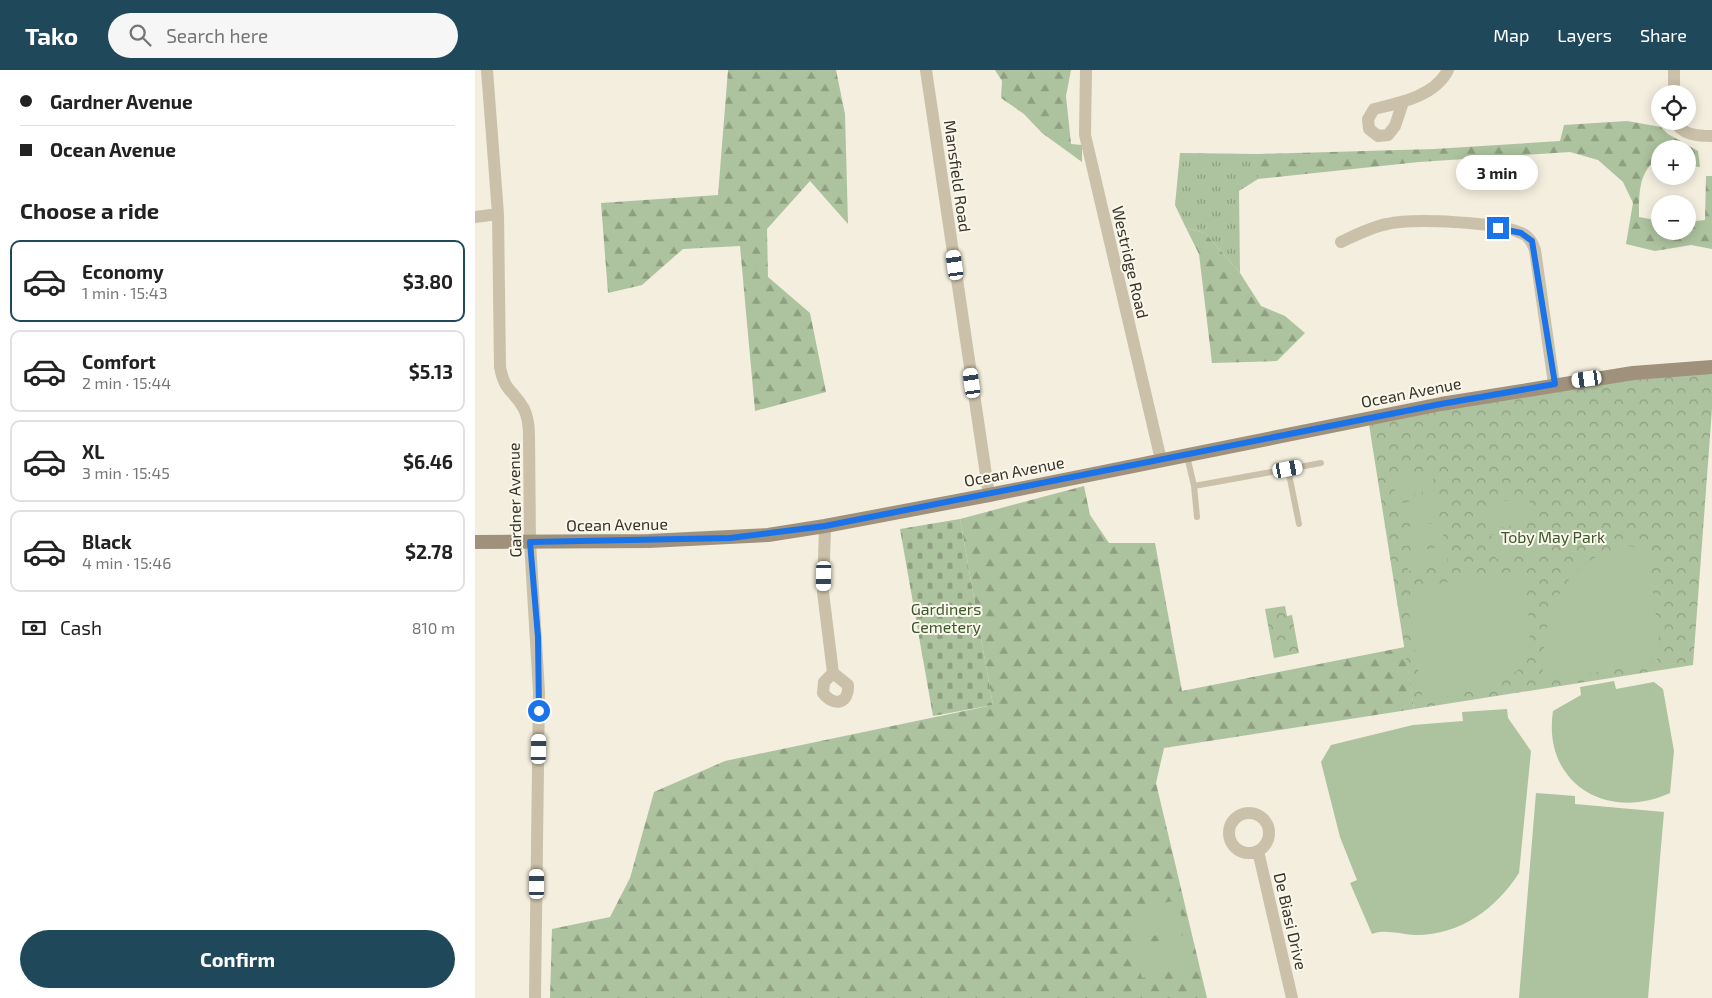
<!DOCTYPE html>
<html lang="en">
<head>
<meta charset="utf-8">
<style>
	:root { --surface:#fff; --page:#f6f6f6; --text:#222; --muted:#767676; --line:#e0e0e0; --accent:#1f485a }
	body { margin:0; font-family:"Exo 2",sans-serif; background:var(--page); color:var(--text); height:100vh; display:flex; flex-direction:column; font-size:19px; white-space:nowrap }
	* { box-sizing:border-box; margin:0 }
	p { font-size:16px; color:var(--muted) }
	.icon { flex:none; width:28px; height:28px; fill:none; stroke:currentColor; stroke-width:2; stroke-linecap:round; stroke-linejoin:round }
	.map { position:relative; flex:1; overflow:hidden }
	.details { display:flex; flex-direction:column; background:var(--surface); width:475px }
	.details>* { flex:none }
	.guide { display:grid; align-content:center; height:110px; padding:0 20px; background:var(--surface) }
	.buttons { position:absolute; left:1176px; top:15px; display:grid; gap:10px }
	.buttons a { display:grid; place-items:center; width:45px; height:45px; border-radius:50%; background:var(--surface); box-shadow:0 2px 12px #0003; font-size:25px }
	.end { position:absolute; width:22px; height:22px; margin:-11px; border:6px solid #1a73e8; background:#fff; box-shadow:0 0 0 2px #fff }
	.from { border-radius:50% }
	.bubble { position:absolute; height:35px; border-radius:18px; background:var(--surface); box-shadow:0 2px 12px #0003; font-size:16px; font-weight:700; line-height:35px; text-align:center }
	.car { position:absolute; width:15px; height:30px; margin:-15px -8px; border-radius:6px; box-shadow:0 0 4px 1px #0007; background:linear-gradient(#fff 24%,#345 0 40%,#fff 0 76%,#345 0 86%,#fff 0) }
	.guide b { display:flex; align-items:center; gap:18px; height:48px; font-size:19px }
	.guide b+b { border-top:1px solid var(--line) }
	.guide i { width:12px; height:12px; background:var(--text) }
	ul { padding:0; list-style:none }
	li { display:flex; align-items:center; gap:15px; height:82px; margin:0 10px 8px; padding:0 10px; border:2px solid var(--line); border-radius:10px }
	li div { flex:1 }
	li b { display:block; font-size:19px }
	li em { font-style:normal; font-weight:700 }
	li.selected { border-color:var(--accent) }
	li>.icon { width:45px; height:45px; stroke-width:1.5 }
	h2 { padding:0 20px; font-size:22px; line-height:60px }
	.pay { display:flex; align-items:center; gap:12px; height:55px; padding:0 20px; font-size:19px }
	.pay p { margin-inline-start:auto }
	.action { display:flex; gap:10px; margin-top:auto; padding:10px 20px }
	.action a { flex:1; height:58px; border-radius:30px; background:var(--accent); color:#fff; font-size:20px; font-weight:700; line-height:58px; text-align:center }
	header { display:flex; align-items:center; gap:30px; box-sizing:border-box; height:70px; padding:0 25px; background:var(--accent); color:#fff }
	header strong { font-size:24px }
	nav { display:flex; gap:28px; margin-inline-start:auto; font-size:18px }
	.search { width:350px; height:45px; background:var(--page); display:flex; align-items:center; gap:12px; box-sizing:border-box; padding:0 18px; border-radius:28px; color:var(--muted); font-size:19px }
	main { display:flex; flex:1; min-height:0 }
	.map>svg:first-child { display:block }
	.grass { fill:url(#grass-tufts) }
	.forest { fill:url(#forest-firs) }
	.cemetery { fill:url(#cemetery-stones) }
	.park { fill:url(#park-crowns) }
	.pitch { fill:#adc29e }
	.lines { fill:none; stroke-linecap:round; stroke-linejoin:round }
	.service { stroke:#cbc1aa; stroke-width:6 }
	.minor { stroke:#cbc1aa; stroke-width:12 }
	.secondary { stroke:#9f917b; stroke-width:14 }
	.route { stroke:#1a73e8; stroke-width:6 }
	.labels { text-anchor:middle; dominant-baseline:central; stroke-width:4; stroke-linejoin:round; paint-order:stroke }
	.street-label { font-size:16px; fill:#383229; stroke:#faf7eb }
	.park-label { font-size:16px; fill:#3d572d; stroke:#faf7eb }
</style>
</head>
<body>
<header>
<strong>Tako</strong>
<div class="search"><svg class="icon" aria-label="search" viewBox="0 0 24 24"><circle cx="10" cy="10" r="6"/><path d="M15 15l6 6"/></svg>Search here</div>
<nav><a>Map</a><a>Layers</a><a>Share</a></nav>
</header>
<main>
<section class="details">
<div class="guide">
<b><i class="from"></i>Gardner Avenue</b>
<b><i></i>Ocean Avenue</b>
</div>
<h2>Choose a ride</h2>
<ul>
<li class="selected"><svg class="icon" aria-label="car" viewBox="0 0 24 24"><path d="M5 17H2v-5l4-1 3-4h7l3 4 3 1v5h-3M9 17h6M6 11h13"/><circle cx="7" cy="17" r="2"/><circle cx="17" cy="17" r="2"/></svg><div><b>Economy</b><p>1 min · 15:43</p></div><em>$3.80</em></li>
<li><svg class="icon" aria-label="car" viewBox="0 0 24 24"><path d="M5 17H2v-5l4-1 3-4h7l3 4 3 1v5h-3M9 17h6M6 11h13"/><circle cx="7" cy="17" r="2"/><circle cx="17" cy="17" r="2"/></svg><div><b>Comfort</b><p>2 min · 15:44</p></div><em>$5.13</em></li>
<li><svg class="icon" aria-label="car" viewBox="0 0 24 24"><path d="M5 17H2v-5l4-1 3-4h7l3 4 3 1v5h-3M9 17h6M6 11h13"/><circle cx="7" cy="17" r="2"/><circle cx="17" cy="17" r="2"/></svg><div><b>XL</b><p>3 min · 15:45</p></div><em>$6.46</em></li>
<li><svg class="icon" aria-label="car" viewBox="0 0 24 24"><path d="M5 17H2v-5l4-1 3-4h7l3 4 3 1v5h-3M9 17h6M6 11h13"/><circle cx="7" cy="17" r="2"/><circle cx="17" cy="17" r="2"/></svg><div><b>Black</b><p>4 min · 15:46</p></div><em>$2.78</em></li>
</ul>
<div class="pay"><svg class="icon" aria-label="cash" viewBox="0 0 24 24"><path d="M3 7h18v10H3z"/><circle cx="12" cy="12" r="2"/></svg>Cash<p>810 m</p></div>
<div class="action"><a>Confirm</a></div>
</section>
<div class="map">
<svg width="1237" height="928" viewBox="0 0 1237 928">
	<defs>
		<pattern id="grass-tufts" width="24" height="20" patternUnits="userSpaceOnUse" patternTransform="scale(1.25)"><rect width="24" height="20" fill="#adc29e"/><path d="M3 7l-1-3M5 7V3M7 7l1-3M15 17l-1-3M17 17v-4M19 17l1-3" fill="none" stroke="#8e9e81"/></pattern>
		<pattern id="forest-firs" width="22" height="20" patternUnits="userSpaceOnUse" patternTransform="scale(1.25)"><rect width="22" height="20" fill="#adc29e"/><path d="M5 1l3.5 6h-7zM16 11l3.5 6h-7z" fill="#8e9e81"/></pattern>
		<pattern id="cemetery-stones" width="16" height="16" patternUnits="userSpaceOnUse" patternTransform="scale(1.25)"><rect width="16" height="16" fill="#adc29e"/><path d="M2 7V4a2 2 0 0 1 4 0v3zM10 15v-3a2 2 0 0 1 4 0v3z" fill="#8e9e81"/></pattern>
		<pattern id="park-crowns" width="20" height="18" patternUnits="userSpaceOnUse" patternTransform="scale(1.25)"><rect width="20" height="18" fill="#adc29e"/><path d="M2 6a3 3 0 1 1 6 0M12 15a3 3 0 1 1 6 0" fill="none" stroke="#8e9e81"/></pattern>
	</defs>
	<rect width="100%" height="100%" fill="#f3eede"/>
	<path class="grass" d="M705,83L783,84V109L764,121L765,203L730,163L711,158L700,135Z"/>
	<path class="forest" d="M253,0H361L370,44L373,154L335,111L292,159L293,207L335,243L351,322L280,341L265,176L208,179L167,215L133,223L126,133L243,125Z
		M520,0H596L591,26L596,74L607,75V92L567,63L549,44L526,28L527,11Z
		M1152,51L1186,57L1193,64L1223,81L1225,97L1213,96L1212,79H1185V92L1180,91C1163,104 1164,127 1164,147L1185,151V161H1212L1213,152L1230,150L1231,106H1237V179L1216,175L1180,181L1151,174L1158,133L1148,112L1123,90L1095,82L944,92L783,109V84L959,79L1085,71L1089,55Z
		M711,158L730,163L765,203L786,236L810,246L830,263L802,291L737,293L724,184Z
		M609,416L615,445L634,473H680L707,621L930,577L939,639L689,678L681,713L732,928H75L77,859L135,847L155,808L179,722L250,691L518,635L485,449Z"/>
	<path class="cemetery" d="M485,449L518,635L458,646L425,459Z"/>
	<path class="park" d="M1237,297V339L1218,595L939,639L893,348Z
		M810,536L812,546L817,545L824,583L799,588L790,539Z"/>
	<path class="pitch" d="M957,402L960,420L921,427L918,409Z
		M961,427L964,445L925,452L922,434Z
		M1054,427L1058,452L1016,459L1011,434Z
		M966,452L969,470L929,476L926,458Z
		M1059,457L1064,482L1021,489L1016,465Z
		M970,476L973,494L933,501L930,483Z
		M1157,476L1173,485L1186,584L1180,592L1068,612C1065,550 1086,484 1157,476Z
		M1047,500C1050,524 1061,569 1050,591C1037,617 973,625 948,631L932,529L938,521L949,516Z
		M1139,611L1141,619L1179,612L1188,619L1199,681L1195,723C1132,752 1067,713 1078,641L1106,625L1105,617Z
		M1032,639L1033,648L1056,681L1044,803C1021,839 984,866 939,865C925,864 909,859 897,864L875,813L882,810L865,767L846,692L856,675L938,655L988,651L987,642Z
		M1061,723L1100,726V734L1189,742L1173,928H1044Z
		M703,830L709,859L664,869L658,839Z
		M713,864L721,895L667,908L659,877Z"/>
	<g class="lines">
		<path class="service" d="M712,386L719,416L846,393
			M813,399L824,454
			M719,416L722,447"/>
		<path class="minor" d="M12,0L23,144L25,297C30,323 38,319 49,339C53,347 54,357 54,366L55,472L64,622L60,928
			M451,0L514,425
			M611,0L610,65L686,390
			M1199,0V24
			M928,32L920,56L913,65L903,66L894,59L893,49L899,39C925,33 960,26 973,0
			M1200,51C1206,65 1223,66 1237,66
			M0,147L23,144
			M866,172C881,165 896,157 912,154C938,148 1023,152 1046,163C1054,166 1057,172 1060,180L1079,314
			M350,456L348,522L358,603L349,612L348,623C359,637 374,634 373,615L358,603
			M754 763a20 20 0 1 1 40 0a20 20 0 1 1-40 0Z
			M783,781L817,928"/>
		<path class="secondary" d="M0,472L174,471L293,465L350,456L514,425L966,334L1158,303L1237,297"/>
	</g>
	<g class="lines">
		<path class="route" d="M64,641L63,567L55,472L255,468L350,456L966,334L1080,314L1057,171L1046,163L1023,158"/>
	</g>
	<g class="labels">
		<g class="street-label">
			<text transform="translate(483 106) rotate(82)">Mansfield Road</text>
			<text transform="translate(656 192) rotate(77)">Westridge Road</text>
			<text transform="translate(936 322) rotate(-11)">Ocean Avenue</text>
			<text transform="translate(539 401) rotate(-11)">Ocean Avenue</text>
			<text transform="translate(39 430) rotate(-91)">Gardner Avenue</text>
			<text transform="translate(142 454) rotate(-1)">Ocean Avenue</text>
			<text transform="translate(816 851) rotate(77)">De Biasi Drive</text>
		</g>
		<g class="park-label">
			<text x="1078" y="466">Toby May Park</text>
			<text x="471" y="538">Gardiners<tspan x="471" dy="18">Cemetery</tspan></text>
		</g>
	</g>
</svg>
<div class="buttons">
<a><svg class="icon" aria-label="locate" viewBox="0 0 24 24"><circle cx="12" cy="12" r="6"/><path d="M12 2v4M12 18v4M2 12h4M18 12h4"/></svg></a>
<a>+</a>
<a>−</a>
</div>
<i class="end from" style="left:64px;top:641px"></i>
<i class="end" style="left:1023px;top:158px"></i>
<div class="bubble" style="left:981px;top:85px;width:82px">3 min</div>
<i class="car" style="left:480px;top:195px;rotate:352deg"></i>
<i class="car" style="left:1112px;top:309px;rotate:262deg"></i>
<i class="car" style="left:497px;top:313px;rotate:352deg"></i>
<i class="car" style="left:813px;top:399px;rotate:80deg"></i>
<i class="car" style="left:349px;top:506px;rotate:181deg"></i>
<i class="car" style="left:64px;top:679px;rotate:1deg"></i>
<i class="car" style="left:62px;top:814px;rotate:0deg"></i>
</div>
</main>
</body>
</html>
